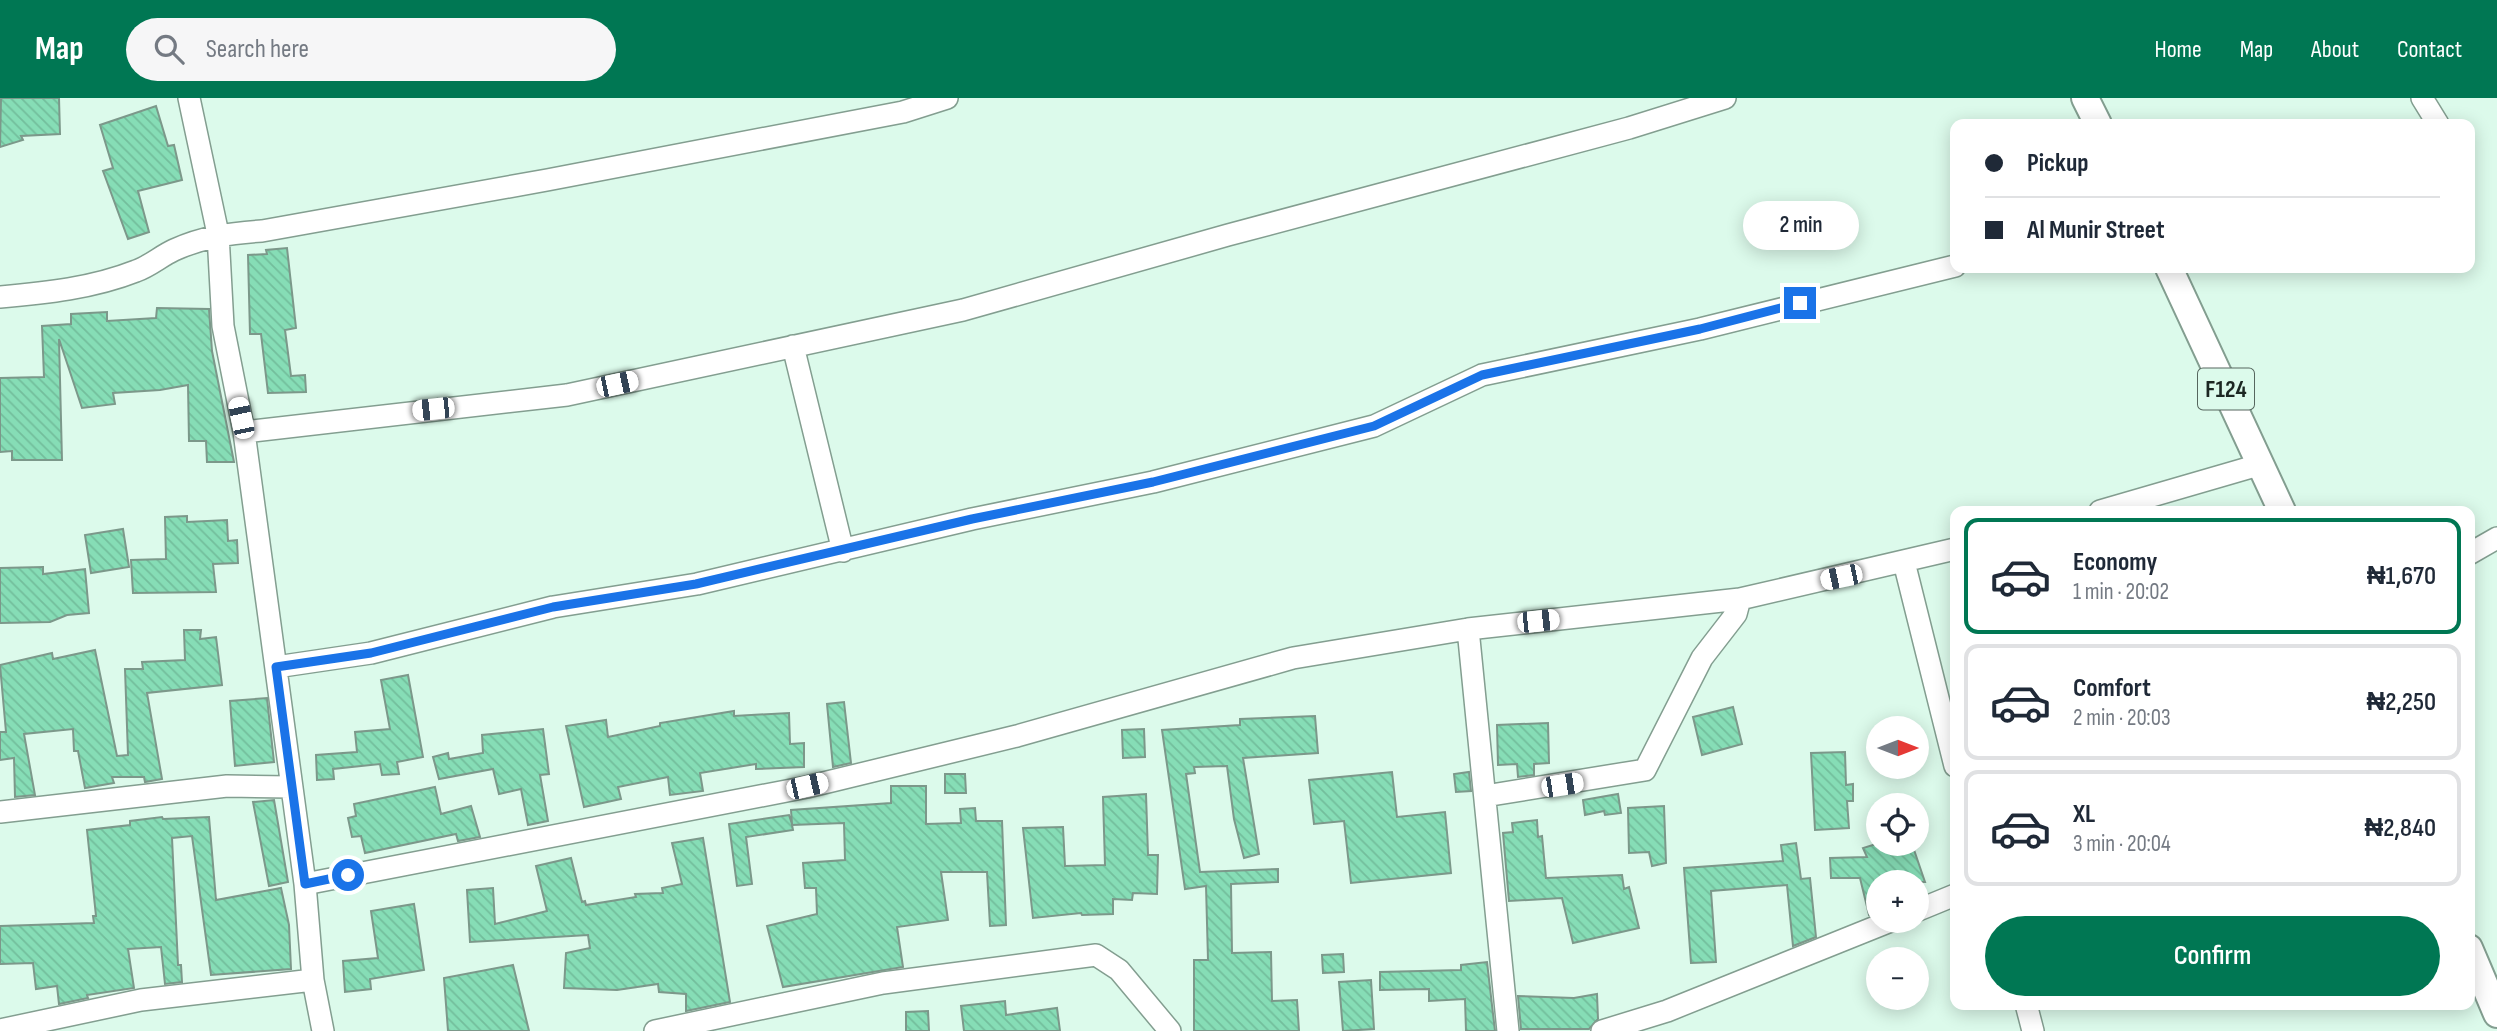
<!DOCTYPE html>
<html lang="en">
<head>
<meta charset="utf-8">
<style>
	:root { --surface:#fff; --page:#f6f6f7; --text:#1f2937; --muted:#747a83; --line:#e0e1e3; --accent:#007753 }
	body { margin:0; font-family:"Sofia Sans Condensed",sans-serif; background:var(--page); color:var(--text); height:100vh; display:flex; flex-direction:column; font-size:26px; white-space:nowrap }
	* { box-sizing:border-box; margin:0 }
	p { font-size:23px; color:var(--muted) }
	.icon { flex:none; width:38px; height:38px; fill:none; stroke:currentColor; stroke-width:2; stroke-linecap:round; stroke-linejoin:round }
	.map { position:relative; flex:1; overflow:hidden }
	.panel { position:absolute; left:1950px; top:408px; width:525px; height:504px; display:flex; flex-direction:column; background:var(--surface); border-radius:14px; box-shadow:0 4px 18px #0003 }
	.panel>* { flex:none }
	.banner { position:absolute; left:1950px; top:21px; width:525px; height:154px; border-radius:14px; box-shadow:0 4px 18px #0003; display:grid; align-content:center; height:154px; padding:0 35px; background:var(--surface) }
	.needle { width:46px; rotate:90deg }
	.buttons { position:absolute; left:1866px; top:618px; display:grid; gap:14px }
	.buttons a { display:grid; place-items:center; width:63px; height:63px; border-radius:50%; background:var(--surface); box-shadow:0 4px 18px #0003; font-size:35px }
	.end { position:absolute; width:32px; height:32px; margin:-16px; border:9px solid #1a73e8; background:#fff; box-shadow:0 0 0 4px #fff }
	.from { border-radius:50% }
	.bubble { position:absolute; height:49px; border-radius:24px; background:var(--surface); box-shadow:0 4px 18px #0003; font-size:23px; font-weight:600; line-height:49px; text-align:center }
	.car { position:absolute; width:21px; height:42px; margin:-21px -10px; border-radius:9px; box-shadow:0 0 5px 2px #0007; background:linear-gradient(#fff 24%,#345 0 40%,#fff 0 76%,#345 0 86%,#fff 0) }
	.banner b { display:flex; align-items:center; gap:24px; height:66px; font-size:26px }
	.banner b+b { border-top:2px solid var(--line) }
	.banner i { width:18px; height:18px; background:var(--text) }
	ul { padding:12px 0 0; list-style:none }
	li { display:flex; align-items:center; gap:21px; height:116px; margin:0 14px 10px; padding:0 21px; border:4px solid var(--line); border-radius:14px }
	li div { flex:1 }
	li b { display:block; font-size:26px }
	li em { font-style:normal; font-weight:600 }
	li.current { border-color:var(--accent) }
	li>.icon { width:63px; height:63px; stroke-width:1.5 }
	.action { display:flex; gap:14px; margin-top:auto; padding:14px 35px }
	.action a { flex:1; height:80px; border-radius:42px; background:var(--accent); color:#fff; font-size:28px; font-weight:600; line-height:80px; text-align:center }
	header { display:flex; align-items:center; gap:42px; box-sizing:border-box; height:98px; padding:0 35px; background:var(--accent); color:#fff }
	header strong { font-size:33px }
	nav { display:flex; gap:38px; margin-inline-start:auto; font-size:24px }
	.search { width:490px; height:63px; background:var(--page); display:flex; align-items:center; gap:18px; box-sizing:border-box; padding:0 24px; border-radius:38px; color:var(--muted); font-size:26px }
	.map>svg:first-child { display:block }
	.building { fill:url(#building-back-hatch); stroke:#7c988a; stroke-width:2 }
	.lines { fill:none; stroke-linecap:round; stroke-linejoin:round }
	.minor-casing { stroke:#839e90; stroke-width:24 }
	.major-casing { stroke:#839e90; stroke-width:30 }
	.minor { stroke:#fff; stroke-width:21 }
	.major { stroke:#fff; stroke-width:26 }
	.route { stroke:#1a73e8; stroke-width:9 }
	.labels { text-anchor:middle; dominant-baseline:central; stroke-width:5; stroke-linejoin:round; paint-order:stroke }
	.shield { fill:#dcfaeb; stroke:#56665e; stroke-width:2 }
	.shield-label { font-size:24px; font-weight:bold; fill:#1c2722 }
</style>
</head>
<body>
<header>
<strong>Map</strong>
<div class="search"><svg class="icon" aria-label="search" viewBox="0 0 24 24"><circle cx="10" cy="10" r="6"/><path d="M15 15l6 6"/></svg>Search here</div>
<nav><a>Home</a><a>Map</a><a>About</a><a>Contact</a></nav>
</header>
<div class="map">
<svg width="2497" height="933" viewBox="0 0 2497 933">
	<defs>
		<pattern id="building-back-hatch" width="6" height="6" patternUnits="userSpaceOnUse" patternTransform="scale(1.75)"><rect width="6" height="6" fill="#86ddb6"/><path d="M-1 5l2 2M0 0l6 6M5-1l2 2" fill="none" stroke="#73be9c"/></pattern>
	</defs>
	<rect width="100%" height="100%" fill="#dcfaeb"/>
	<path class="building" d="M1,0H59L60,36L21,38L23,42L0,49Z
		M156,8L168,48L174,47L182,82L138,93L149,134L128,141L103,73L113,70L100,27Z
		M287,150L296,230L285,232L291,278L305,277L306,294L268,295L261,236H250L248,157L267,156L266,152Z
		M157,210L209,211L212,253L234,364H207L206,343H189L188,287L160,292L113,295L115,306L82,310L59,241L62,362H12V353L0,354V280L44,279L42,228L71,226V216L107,214V223L156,220Z
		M187,418V424L227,422L228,443L237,442L238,465L213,466L216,494L133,495L131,462L166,461L165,419Z
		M123,431L129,469L91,475L85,437Z
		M43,469V476L85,471L89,515L67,517L50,524L0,525V470Z
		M184,532H201L200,541L216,539L222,587L147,595L162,681L145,684L144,679H112L114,685L85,690L78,653H74L73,631L24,636L35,697L15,699L14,660L0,662V634H6L0,567L52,555L53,561L95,552L117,658L128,657L125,571H143L142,564L185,562Z
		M408,577L423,659L397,664L399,676L382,677L380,666L333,671L334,681L317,682L316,657L357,654L355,634L390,631L381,582Z
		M267,600L274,664L235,668L230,603Z
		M844,604L851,665L833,669L827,606Z
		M1733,609L1742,646L1702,657L1693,619Z
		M734,613V618L789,615L790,646L804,645V669L756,671V666L700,675L703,693L670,697L668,679L618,689L621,701L584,709L566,628L606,622L608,639L660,628V625Z
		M1315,618L1318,655L1243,660L1259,756L1244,760L1234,721L1227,668L1194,669L1195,675L1186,676L1200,774L1278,771V784L1231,786L1232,855L1271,854L1272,903L1297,902L1299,933H1194V862H1208L1206,788L1185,791L1162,632L1240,627V621Z
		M1548,625L1549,665L1534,666V677L1518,679L1517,666L1498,667L1497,627Z
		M543,631L549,676L540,677L548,723L528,727L521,691L499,696L493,671L439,681L433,659L448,655L449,661L483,655L482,637Z
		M1144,631L1145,659L1123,660L1122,632Z
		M1845,654L1846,687L1853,686V703H1847L1849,730L1815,732L1811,655Z
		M1392,674L1397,719L1445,714L1451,775L1351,785L1344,723L1314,726L1309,682Z
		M1469,674L1471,693L1456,694L1454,676Z
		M945,676H965L966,695H945Z
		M891,688H926V726L961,725L960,711L975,710L976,723H1002L1006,827L990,828L987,774H941L948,822L897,829L903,869L783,889L767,828L817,816L816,790H805L803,765L845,762L844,725L792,727L793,732L746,739L752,786L737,788L729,726L789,717L792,726L791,712L891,705Z
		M435,689L441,716L471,708L480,739L458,743L456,736L365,755L361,738L352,739L348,720L356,718L354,706Z
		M1146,696L1148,757H1158L1157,796L1133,795L1132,802L1113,801V816L1082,817L1081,815L1033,820L1023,730L1063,729L1065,768L1105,767L1103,699Z
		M1618,696L1621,715L1605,717L1604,713L1585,717L1583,702Z
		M274,702L288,784L269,788L253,704Z
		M1664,708L1666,765L1652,768L1649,754L1629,755L1628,710Z
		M162,719L163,721L209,719L216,802L281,790L289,827L291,871L211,877L192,738L172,740L178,867H181L182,884L165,886L161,849L128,851L134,890L87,897L88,900L59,906L57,888L36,891L33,865L0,866V828L94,825L93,818H96L87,732L130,727V723Z
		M1537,722L1538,739L1542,738L1546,780L1622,777L1624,791L1629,789L1639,830L1573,845L1562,800L1509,803L1503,735L1513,734L1512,725Z
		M703,740L730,904L686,913V896L659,894L658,886L617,892L564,890L566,855L590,850L588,837L470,844L467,792L493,790L495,826L547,813L536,768L571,760L582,804L585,803L586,807L636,799L635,796L663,795L662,790L682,786L672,745Z
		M1796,745L1801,781L1810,780L1816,839L1793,848L1787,787L1711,793L1716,864L1691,865L1684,770L1783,763L1781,747Z
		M1876,746H1912L1925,784H1878V814L1869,817L1860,780H1831L1830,760L1867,759L1863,750Z
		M414,806L424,872L370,881L371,891L345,894L343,863L378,860L371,813Z
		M1343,856L1344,874L1323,875L1322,857Z
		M1487,864L1495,933H1466L1465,901L1429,903V891L1380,892V874L1461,872V867Z
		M513,867L529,933H448L444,880Z
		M1371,882L1374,931L1343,933L1339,884Z
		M1597,896L1598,921L1589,931H1521L1518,898L1574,900Z
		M1005,903L1006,917L1057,910L1060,933H964L961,908Z
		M928,913L929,933H906V914Z"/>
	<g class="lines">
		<g class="minor-casing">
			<path id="minor" d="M189,0L218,136L223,228L244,334L567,297L963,212L1228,137L1629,30L1725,0
				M2422,0L2438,26
				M0,199C46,195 93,190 136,173C150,168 161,158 174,152C203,139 230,135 262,133L547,82L903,14L947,0
				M793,248L843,453
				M244,334L305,786
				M2100,413L2262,366
				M2469,456L2497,440
				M1904,464L1955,668
				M1468,531L1508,933
				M276,569L371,555L553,509L697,486L972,421L1153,384L1374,328L1482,277L1700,231L1955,168
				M1485,698L1645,672L1702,560L1736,516L1740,501
				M0,714L227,688L290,689
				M1916,813L1955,797
				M313,882L323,933
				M2026,906L2033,933
				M0,932L141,902L313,882L305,786L807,689L1017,638L1293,560L1468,531L1740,501L1955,451
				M655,933L883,885L1096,857L1119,872L1170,933
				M1602,933L1667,913L1893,822"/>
		</g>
		<g class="major-casing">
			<path id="major" d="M2085,0L2098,26
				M2169,170L2282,413
				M2469,850L2497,916"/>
		</g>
		<use href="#minor" class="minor"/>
		<use href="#major" class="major"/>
	</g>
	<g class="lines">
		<path class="route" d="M348,777L305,786L276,569L371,555L553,509L696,486L972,421L1153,384L1374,328L1482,277L1700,231L1800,205"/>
	</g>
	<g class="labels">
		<rect class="shield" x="2198" y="270.5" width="56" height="41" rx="5"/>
		<g class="shield-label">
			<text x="2226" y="291">F124</text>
		</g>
	</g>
</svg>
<div class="buttons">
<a><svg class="needle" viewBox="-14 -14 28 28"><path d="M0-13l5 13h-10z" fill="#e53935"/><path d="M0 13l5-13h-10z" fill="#747a83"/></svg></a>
<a><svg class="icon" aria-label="locate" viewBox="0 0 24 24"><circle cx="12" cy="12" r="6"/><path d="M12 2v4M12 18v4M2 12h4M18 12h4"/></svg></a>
<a>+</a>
<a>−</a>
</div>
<i class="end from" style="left:348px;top:777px"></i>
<i class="end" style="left:1800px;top:205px"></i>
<div class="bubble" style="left:1743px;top:103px;width:116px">2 min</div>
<i class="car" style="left:617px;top:286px;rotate:78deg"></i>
<i class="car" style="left:433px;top:311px;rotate:264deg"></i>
<i class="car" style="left:241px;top:320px;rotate:348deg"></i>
<i class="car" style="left:1841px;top:479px;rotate:258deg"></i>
<i class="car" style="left:1538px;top:523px;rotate:84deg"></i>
<i class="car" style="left:1562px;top:687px;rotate:81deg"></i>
<i class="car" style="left:807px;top:688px;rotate:77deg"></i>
<div class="banner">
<b><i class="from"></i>Pickup</b>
<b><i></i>Al Munir Street</b>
</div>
<section class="panel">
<ul>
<li class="current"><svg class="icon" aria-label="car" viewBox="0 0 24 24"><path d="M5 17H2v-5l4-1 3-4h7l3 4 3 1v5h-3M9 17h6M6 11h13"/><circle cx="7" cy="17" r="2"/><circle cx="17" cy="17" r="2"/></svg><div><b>Economy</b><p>1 min · 20:02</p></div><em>₦1,670</em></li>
<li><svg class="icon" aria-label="car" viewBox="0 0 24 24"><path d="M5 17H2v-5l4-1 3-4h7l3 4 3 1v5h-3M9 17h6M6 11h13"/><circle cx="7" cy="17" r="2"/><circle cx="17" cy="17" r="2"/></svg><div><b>Comfort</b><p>2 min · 20:03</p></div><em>₦2,250</em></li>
<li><svg class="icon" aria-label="car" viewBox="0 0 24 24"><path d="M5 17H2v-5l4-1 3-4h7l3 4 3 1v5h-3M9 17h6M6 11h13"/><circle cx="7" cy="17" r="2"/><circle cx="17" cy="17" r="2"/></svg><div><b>XL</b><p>3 min · 20:04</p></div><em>₦2,840</em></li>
</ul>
<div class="action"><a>Confirm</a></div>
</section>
</div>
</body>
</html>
